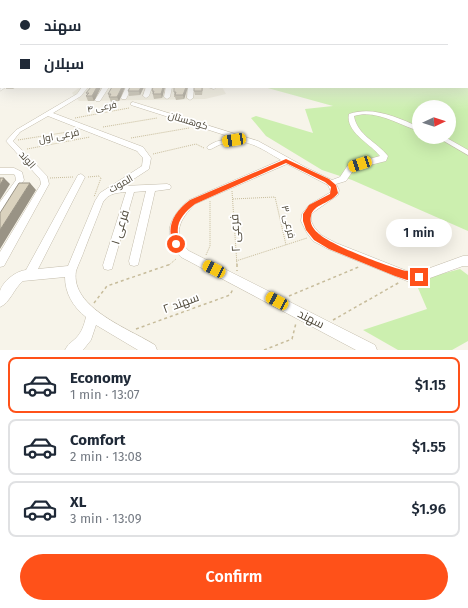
<!DOCTYPE html>
<html lang="en">
<head>
<meta charset="utf-8">
<style>
	:root { --surface:#fff; --page:#f2f2f3; --text:#1f2937; --muted:#747a83; --line:#e0e1e3; --accent:#ff5119 }
	body { margin:0; font-family:"Fira Sans",Cairo,sans-serif; background:var(--page); color:var(--text); height:100vh; display:flex; flex-direction:column; font-size:15px; white-space:nowrap }
	* { box-sizing:border-box; margin:0 }
	p { font-size:13px; color:var(--muted) }
	.icon { flex:none; width:22px; height:22px; fill:none; stroke:currentColor; stroke-width:2; stroke-linecap:round; stroke-linejoin:round }
	.map { position:relative; height:350px; overflow:hidden }
	.side { display:flex; flex-direction:column; background:var(--surface); flex:1 }
	.side>* { flex:none }
	.top-card { position:absolute; left:0px; top:0px; width:468px; height:88px; box-shadow:0 4px 16px #0002; display:grid; align-content:center; height:88px; padding:0 20px; background:var(--surface) }
	.needle { width:26px; rotate:86deg }
	.buttons { position:absolute; left:412px; top:100px; display:grid; gap:8px }
	.buttons a { display:grid; place-items:center; width:44px; height:44px; border-radius:50%; background:var(--surface); box-shadow:0 4px 16px #0002; font-size:20px }
	.end { position:absolute; width:18px; height:18px; margin:-9px; border:5px solid #ff5119; background:#fff; box-shadow:0 0 0 2px #fff }
	.from { border-radius:50% }
	.bubble { position:absolute; height:28px; border-radius:14px; background:var(--surface); box-shadow:0 4px 16px #0002; font-size:13px; font-weight:600; line-height:28px; text-align:center }
	.car { position:absolute; width:12px; height:24px; margin:-12px -6px; border-radius:5px; box-shadow:0 0 3px 1px #0007; background:linear-gradient(#f5c518 24%,#345 0 40%,#f5c518 0 76%,#345 0 86%,#f5c518 0) }
	.top-card b { display:flex; align-items:center; gap:14px; height:38px; font-size:15px }
	.top-card b+b { border-top:1px solid var(--line) }
	.top-card i { width:10px; height:10px; background:var(--text) }
	ul { padding:7px 0 0; list-style:none }
	li { display:flex; align-items:center; gap:12px; height:56px; margin:0 8px 6px; padding:0 12px; border:2px solid var(--line); border-radius:8px }
	li div { flex:1 }
	li b { display:block; font-size:15px }
	li em { font-style:normal; font-weight:600 }
	li.on { border-color:var(--accent) }
	li>.icon { width:36px; height:36px; stroke-width:1.5 }
	.primary-button { display:flex; gap:8px; margin-top:auto; padding:8px 20px }
	.primary-button a { flex:1; height:46px; border-radius:24px; background:var(--accent); color:#fff; font-size:16px; font-weight:600; line-height:46px; text-align:center }
	.map>svg:first-child { display:block }
	.residential { fill:#ebe7d8 }
	.green { fill:#ccefaf; fill-rule:evenodd }
	.lines { fill:none; stroke-linecap:round; stroke-linejoin:round }
	.minor-casing { stroke:#c4bdac; stroke-width:1 }
	.path-far1 { stroke:#c7bc9b; stroke-width:1; stroke-dasharray:1 1; stroke-linecap:butt }
	.path { stroke:#c7bc9b; stroke-width:1.5; stroke-dasharray:3 3; stroke-linecap:butt }
	.minor { fill:#fff; fill-rule:evenodd }
	.wall { fill:#bbb5a3 }
	.shaded-wall { fill:#999385 }
	.building { fill:#dad2be; stroke:#999385 }
	.route { fill:#ff5119 }
	.labels { text-anchor:middle; dominant-baseline:central; stroke-width:3.5; stroke-linejoin:round; paint-order:stroke }
	.far-street-label { font-size:9px; fill:#4c4637; stroke:#fff }
	.street-label { font-size:10px; fill:#4c4637; stroke:#fff }
	.near-street-label { font-size:12px; fill:#4c4637; stroke:#fff }
</style>
</head>
<body>
<div class="map">
<svg width="468" height="350" viewBox="0 0 468 350">
	<rect width="100%" height="100%" fill="#f7f4ea"/>
	<path class="residential" d="M80,87H222L226,94L205,99L79,101L72,93Z"/>
	<path class="green" d="M264,87H468V231L352,180L322,170L266,136L251,118L256,116L313,133L305,109L333,106ZM419,107H449V137H419Z
		M460,269L468,275V341L452,350H398L363,330L427,309L415,281Z"/>
	<g class="lines">
		<g class="minor-casing">
			<path id="minor" d="M1,86V87H6L0,91Z
				M82,87H88L81,96L53,113L143,147L151,158L149,169L123,186L167,184L170,185L171,187L170,189L155,191L139,261L138,265L134,266L130,265L129,261L146,191L134,192L113,265L112,269L108,270L104,269L103,265L126,192C116,193 109,193 103,202C97,218 90,235 84,251C82,257 78,265 76,271C70,308 130,329 155,345L157,350H138L96,325L91,340L83,350H65C68,344 72,342 76,338C82,332 84,325 86,317C73,307 65,293 65,277L23,281C14,288 10,303 0,307C0,302 0,295 0,291C3,281 16,271 26,270L78,175L81,174L85,177L38,269L68,266L95,201L100,193L142,166L143,158L137,151L48,116L20,132L13,141L47,176L49,184L4,266L0,267V252L41,184L40,179L6,141L16,130L77,94Z
				M103,87H109L100,101H96L95,100Z
				M126,87H132L126,99H122L121,98Z
				M146,87H152L149,96L146,98L143,96Z
				M166,87H172L170,97L167,99L164,97Z
				M188,87H194L193,98L190,100L187,98Z
				M208,87H217L214,89Z
				M133,102L258,141L305,167L332,180L340,177L348,165L380,156C371,144 345,132 349,114C372,106 397,117 419,127V131C399,125 376,109 354,116C357,135 377,142 388,156L386,161L354,169L346,181L336,184L339,190L338,195L315,211L311,215V221L314,227L321,235L336,243L407,271L419,272L463,256H468V266H463L419,282L407,281L328,249L313,241L307,233L301,221L302,214L309,205L331,192L328,185L287,164L195,204C180,219 171,234 189,251L375,345L377,350H356L181,257C161,236 169,217 189,200L281,160C260,148 244,135 219,145C216,146 214,148 211,149H208L207,147C215,140 224,140 234,138L131,105V103Z
				M437,137H445L468,150V155Z
				M0,168H14L22,172L24,180L3,212L0,213V202L16,180L15,175L13,174H0Z"/>
		</g>
		<path class="path-far1" d="M75,118L129,108
			M103,127L157,118
			M131,138L189,128
			M18,140L74,131
			M27,149L90,137
			M153,154L196,144L204,148
			M88,177L99,176L101,178L94,197
			M50,178L73,177
			M232,191L237,265
			M233,199L275,197L286,245
			M206,255L210,246V201
			M236,261L307,238
			M169,265L176,259"/>
		<path class="path" d="M237,264V271
			M289,296L361,266
			M94,303L107,286L171,264
			M333,320L400,282
			M136,329L230,295L233,289
			M264,350L292,339L296,323"/>
		<use href="#minor" class="minor"/>
	</g>
	<path class="wall" d="M6,87H16L13,89H6Z
		M91,87H101L94,101H88L86,96L87,95L86,93Z
		M112,87H125L119,101L111,102L108,94Z
		M130,87H144L140,95L129,96L128,91Z
		M165,87L162,98L154,99L152,91Z
		M188,87L184,99L176,100L175,97H174V92Z
		M203,87L202,95H195L194,91Z"/>
	<path class="shaded-wall" d="M97,87H101L94,101L92,96Z
		M122,87H125L119,101L117,97Z
		M141,87H144L140,95L139,91Z
		M163,87H165L162,98L161,94Z
		M186,87H188L184,99L183,95Z
		M4,178L10,184L0,200V185Z
		M30,183L36,190L0,249V230Z"/>
	<path class="building" d="M0,72H1V81H0Z
		M91,87H97L92,96H86L89,93H86Z
		M112,87H122L117,97H109L111,94H108Z
		M130,87H141L139,91H128Z
		M153,87H163L161,94H153L154,91H152Z
		M174,87H186L183,95H175L176,92H174Z
		M194,87H202V91H194Z
		M0,178H4L0,185Z
		M19,183H30L0,230V213Z"/>
	<linearGradient id="sky" x2="0" y2="1"><stop stop-color="#8cbeef"/><stop offset="0.55" stop-color="#fbfaf6"/><stop offset="1" stop-color="#fbfaf6" stop-opacity="0"/></linearGradient>
	<rect width="468" height="110" fill="url(#sky)"/>
	<path class="route" d="M286,159L329,179L336,185L338,193C332,203 313,204 311,216C309,224 314,230 319,234C331,245 390,268 407,271C412,272 417,272 422,274L423,277L422,280H407L395,276L329,249L314,240L306,230L303,221V214L309,205L330,194L331,187L325,182L286,163L195,204C185,212 176,221 178,234C179,239 181,242 179,246H174C165,227 174,212 190,200Z"/>
	<g class="labels">
		<g class="far-street-label">
			<text transform="translate(102 107) rotate(-10)">فرعی ۴</text>
		</g>
		<g class="street-label">
			<text transform="translate(188 121) rotate(17)">کوهستان</text>
			<text transform="translate(59 136) rotate(-11)">فرعی اول</text>
			<text transform="translate(27 160) rotate(49)">الوند</text>
			<text transform="translate(121 184) rotate(-30)">الموت</text>
			<text transform="translate(288 222) rotate(78)">فرعی ۳</text>
		</g>
		<g class="near-street-label">
			<text transform="translate(120 227) rotate(-73)">فرعی ۱</text>
			<text transform="translate(235 233) rotate(-93)">فرعی ۲</text>
			<text transform="translate(181 303) rotate(-20)">سهند ۲</text>
			<text transform="translate(311 319) rotate(27)">سهند</text>
		</g>
	</g>
</svg>
<div class="buttons">
<a><svg class="needle" viewBox="-14 -14 28 28"><path d="M0-13l5 13h-10z" fill="#e53935"/><path d="M0 13l5-13h-10z" fill="#747a83"/></svg></a>
</div>
<i class="end from" style="left:176px;top:244px"></i>
<i class="end" style="left:419px;top:277px"></i>
<div class="bubble" style="left:386px;top:219px;width:66px">1 min</div>
<i class="car" style="left:234px;top:140px;rotate:261deg"></i>
<i class="car" style="left:360px;top:164px;rotate:252deg"></i>
<i class="car" style="left:214px;top:269px;rotate:297deg"></i>
<i class="car" style="left:277px;top:301px;rotate:298deg"></i>
<div class="top-card">
<b><i class="from"></i>سهند</b>
<b><i></i>سبلان</b>
</div>
</div>
<section class="side">
<ul>
<li class="on"><svg class="icon" aria-label="car" viewBox="0 0 24 24"><path d="M5 17H2v-5l4-1 3-4h7l3 4 3 1v5h-3M9 17h6M6 11h13"/><circle cx="7" cy="17" r="2"/><circle cx="17" cy="17" r="2"/></svg><div><b>Economy</b><p>1 min · 13:07</p></div><em>$1.15</em></li>
<li><svg class="icon" aria-label="car" viewBox="0 0 24 24"><path d="M5 17H2v-5l4-1 3-4h7l3 4 3 1v5h-3M9 17h6M6 11h13"/><circle cx="7" cy="17" r="2"/><circle cx="17" cy="17" r="2"/></svg><div><b>Comfort</b><p>2 min · 13:08</p></div><em>$1.55</em></li>
<li><svg class="icon" aria-label="car" viewBox="0 0 24 24"><path d="M5 17H2v-5l4-1 3-4h7l3 4 3 1v5h-3M9 17h6M6 11h13"/><circle cx="7" cy="17" r="2"/><circle cx="17" cy="17" r="2"/></svg><div><b>XL</b><p>3 min · 13:09</p></div><em>$1.96</em></li>
</ul>
<div class="primary-button"><a>Confirm</a></div>
</section>
</body>
</html>
